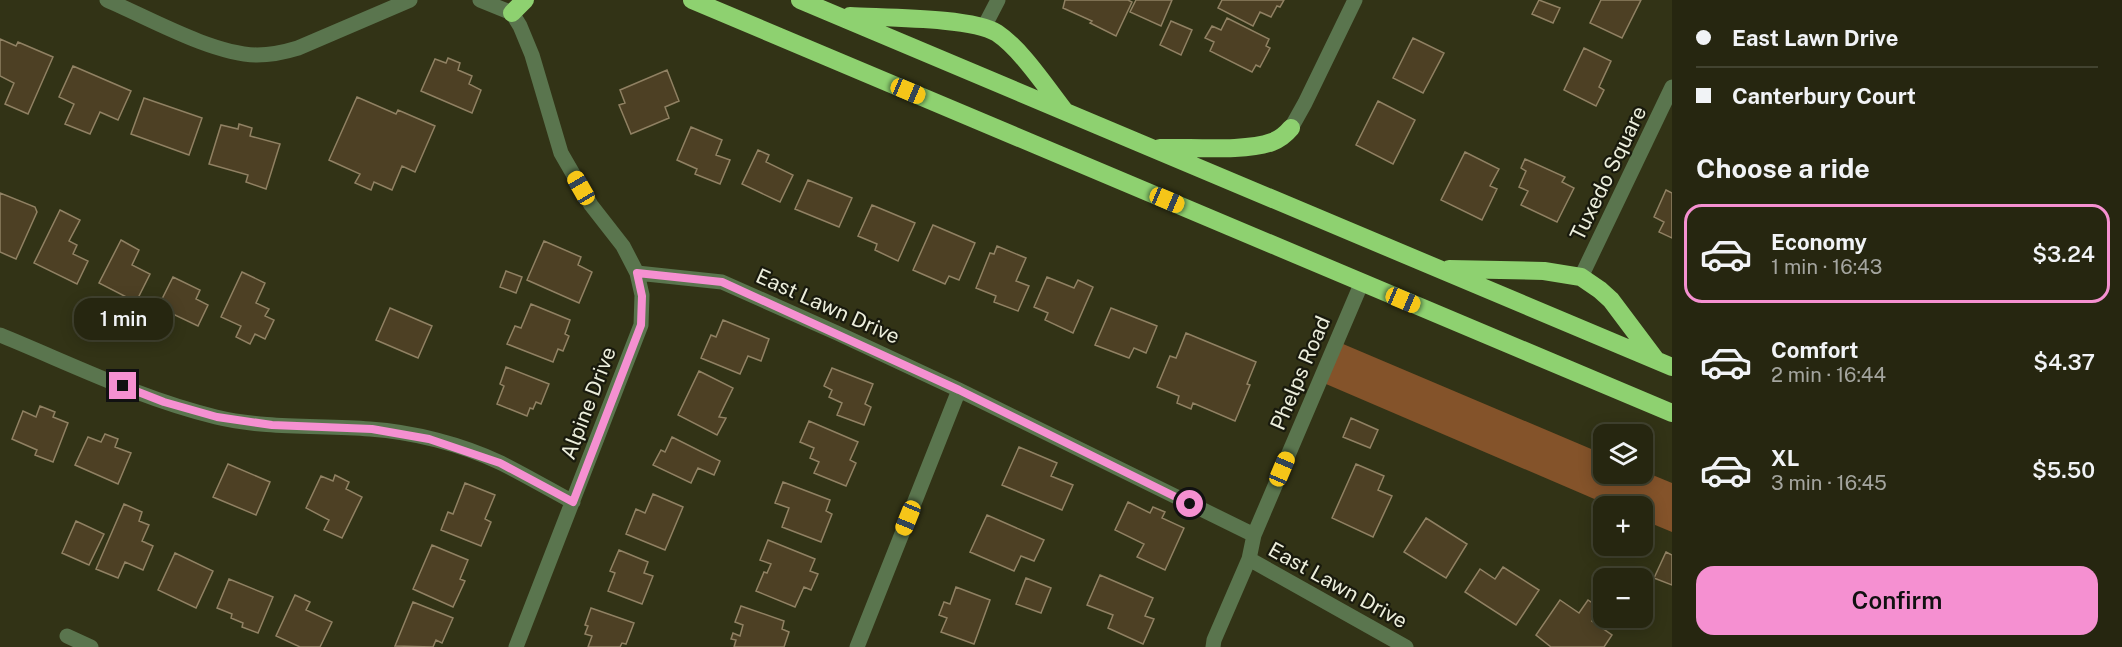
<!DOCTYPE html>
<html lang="en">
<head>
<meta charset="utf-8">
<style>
	:root { --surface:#262610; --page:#2e2e19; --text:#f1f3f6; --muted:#a4a59f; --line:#424330; --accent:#f590d1 }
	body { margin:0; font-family:"Public Sans",sans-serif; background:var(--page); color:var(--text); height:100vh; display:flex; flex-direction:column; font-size:22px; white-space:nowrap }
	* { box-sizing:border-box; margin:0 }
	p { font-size:20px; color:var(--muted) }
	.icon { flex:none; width:33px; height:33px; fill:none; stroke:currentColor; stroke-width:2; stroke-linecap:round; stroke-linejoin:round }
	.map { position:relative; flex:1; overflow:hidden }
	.drawer { display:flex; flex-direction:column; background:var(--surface); width:450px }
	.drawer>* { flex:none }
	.guide { display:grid; align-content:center; height:132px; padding:0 24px; background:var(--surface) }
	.buttons { position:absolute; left:1593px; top:424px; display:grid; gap:12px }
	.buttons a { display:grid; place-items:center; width:60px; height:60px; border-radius:12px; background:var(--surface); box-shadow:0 3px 15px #0003,0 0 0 2px var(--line); font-size:30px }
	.end { position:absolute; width:27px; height:27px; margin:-14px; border:8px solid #f590d1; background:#111; box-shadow:0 0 0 3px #111 }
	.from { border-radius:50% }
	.bubble { position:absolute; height:42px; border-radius:18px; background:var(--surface); box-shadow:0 3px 15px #0003,0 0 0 2px var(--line); font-size:20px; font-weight:600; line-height:42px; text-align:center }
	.car { position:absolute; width:18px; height:36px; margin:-18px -9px; border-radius:8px; box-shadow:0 0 4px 2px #0007; background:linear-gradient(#f5c518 24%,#345 0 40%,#f5c518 0 76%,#345 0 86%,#f5c518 0) }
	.guide b { display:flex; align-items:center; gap:21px; height:57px; font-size:22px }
	.guide b+b { border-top:2px solid var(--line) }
	.guide i { width:15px; height:15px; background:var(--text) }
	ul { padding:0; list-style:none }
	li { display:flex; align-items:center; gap:18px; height:99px; margin:0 12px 9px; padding:0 12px; border:3px solid transparent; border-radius:18px }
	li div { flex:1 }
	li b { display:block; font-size:22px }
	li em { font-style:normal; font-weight:600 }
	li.current { border-color:var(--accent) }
	li>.icon { width:54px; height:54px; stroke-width:1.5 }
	h2 { padding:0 24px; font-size:27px; line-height:72px }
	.button { display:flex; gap:12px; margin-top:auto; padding:12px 24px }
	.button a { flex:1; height:69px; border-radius:18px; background:var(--accent); color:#111; font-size:24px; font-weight:600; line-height:69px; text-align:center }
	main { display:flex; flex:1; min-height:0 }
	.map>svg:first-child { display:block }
	.forest { fill:#84532a }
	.building { fill:#4d4024; stroke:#908163; stroke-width:1.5 }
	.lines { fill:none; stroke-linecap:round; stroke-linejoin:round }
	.street { stroke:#5a754e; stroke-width:15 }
	.highway { stroke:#8ed170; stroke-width:18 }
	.route { stroke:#f590d1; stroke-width:8 }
	.labels { text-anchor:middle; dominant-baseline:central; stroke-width:4.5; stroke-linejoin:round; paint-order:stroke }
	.street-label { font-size:21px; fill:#eceedc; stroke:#191a0d }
</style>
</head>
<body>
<main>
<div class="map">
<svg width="1672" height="647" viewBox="0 0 1672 647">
	<rect width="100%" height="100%" fill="#323316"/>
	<path class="forest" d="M1336,341L1603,454L1604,474H1642L1643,471L1672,483V532L1643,520L1642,507H1613L1319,381Z"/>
	<path class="building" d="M1065,0H1128L1132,2L1116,36L1090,23L1092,21L1063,8Z
		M1136,0H1172L1161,26L1130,12Z
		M1222,0H1284L1280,7L1277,6L1271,17L1260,12L1253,26L1218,8Z
		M1539,0L1560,8L1553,23L1532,14Z
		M1601,0H1641L1622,38L1590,23Z
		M1227,18L1269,39L1266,46L1270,48L1260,67L1256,65L1252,72L1210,51L1214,42L1205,38L1212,26L1221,30Z
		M1171,21L1192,30L1181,55L1160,45Z
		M1413,38L1444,53L1423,93L1393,78Z
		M0,39L16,46L18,42L53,57L28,114L5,104L14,83L0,76Z
		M1584,48L1611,61L1599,87L1604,90L1596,106L1564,90Z
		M448,58L460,63L458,70L472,76L469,84L481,90L472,113L421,91L435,59L446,63Z
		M73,66L131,91L118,120L100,112L90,134L65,124L74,104L59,97Z
		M667,70L679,101L665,107L669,118L631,134L619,105L625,103L620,90Z
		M357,97L396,114L398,110L435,126L415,172L402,166L392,190L374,182L371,190L355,183L360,174L329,160Z
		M144,98L202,118L189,155L131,134Z
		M1378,101L1415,120L1393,164L1356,145Z
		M239,124L252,128L250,136L280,144L266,189L246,182L248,175L209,164L221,125L238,129Z
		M691,127L722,140L716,155L730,160L720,184L695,174L697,169L677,160Z
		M758,150L769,155L766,162L793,175L780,202L742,184Z
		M1465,152L1499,169L1490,186L1497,189L1482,220L1441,200Z
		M1525,159L1565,177L1562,182L1574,188L1557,222L1521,205L1528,191L1519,187L1526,171L1521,168Z
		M808,180L852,198L839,227L795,209Z
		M1666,190L1672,193V238L1659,232L1664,222L1654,217Z
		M0,193L35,207L37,212L16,259L0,252Z
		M872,205L915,223L898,261L875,250L877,244L858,236Z
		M60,210L80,220L69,241L77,245L73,254L88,261L77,284L34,263Z
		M933,225L975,243L959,280L949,276L945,284L913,270Z
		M121,240L139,250L132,265L150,274L136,302L99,283Z
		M544,241L581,257L578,265L592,272L579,303L527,280Z
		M997,246L1026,258L1016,281L1029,286L1018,311L994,302L996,296L976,288L990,253L994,254Z
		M506,271L522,277L516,293L500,287Z
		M242,272L265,283L256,303L269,309L265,316L274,320L265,339L255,334L250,344L236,337L241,326L221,317Z
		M173,277L200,290L196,299L208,305L198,326L158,307Z
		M1047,277L1074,288L1078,280L1093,287L1073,333L1045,320L1048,313L1034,307Z
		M531,304L570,320L565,334L569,336L563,351L558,349L553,362L507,344L515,326L521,328Z
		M390,308L432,326L418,358L376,340Z
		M1111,308L1157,326L1146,353L1134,348L1129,358L1095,345Z
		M723,320L769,339L761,361L748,356L740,374L701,358L711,335L716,337Z
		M1186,333L1256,362L1247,384L1250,385L1235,421L1193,403L1191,409L1177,403L1179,396L1157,387L1170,356L1176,358Z
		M506,367L549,384L541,404L536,402L533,409L530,408L527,416L497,404L504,386L500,384Z
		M832,368L873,384L865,404L871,407L864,425L837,415L842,403L829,397L832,390L824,386Z
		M699,371L733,388L719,417L726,418L717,435L678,415Z
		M40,406L55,412L53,417L68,423L53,462L35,455L37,450L12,439L23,411L36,417Z
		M1351,418L1378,430L1370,448L1343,437Z
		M809,421L858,442L850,460L856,463L846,486L814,473L819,462L810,458L814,448L800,442Z
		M105,434L118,439L115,447L131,453L118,484L75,465L88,437L101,442Z
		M672,437L720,461L714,475L698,468L691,483L653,465L661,450L665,452Z
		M1019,447L1057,463L1051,476L1073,485L1062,510L1002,485Z
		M228,464L270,482L256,515L213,497Z
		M1356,464L1384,476L1378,490L1392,496L1373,537L1332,518Z
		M335,475L349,482L346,489L362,497L342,538L324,530L329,520L306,508L321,476L333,481Z
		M783,482L830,500L826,511L832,514L821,542L782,527L789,508L775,503Z
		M465,483L495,495L485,519L491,522L481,546L441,530L448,512L453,514Z
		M653,494L683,507L665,550L626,534L636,509L645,513Z
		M1128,502L1150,513L1153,507L1165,512L1162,518L1184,528L1165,570L1137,557L1144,544L1115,530Z
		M124,504L142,512L139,521L149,525L142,541L153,546L143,570L125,562L118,578L96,569Z
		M987,515L1044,540L1034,561L1021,556L1014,571L970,552Z
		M1426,518L1467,544L1446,578L1404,552Z
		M76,521L104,534L89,565L62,553Z
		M768,540L815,559L810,571L818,574L811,590L804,587L795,607L756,591L764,572L767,573L771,564L760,560Z
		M432,545L468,560L460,579L465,581L453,607L413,589Z
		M619,550L648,562L644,573L653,576L642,604L608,591L615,573L610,571Z
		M1666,552L1672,555V585L1654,578Z
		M175,553L213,571L196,608L158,590Z
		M1503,567L1539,590L1516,625L1465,592L1480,569L1495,579Z
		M1100,575L1153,598L1145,616L1154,619L1143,644L1108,628L1113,615L1087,605Z
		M1026,578L1051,588L1041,613L1016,604Z
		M229,579L273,597L258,633L242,627L243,623L231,618L232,614L217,608Z
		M956,587L990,600L974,644L941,632L947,618L939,615L944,602L950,604Z
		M295,595L310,602L306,610L332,622L320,647H300L276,636Z
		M1560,600L1579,613L1588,600L1601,609L1592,621L1612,635L1604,647H1551L1536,635Z
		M413,602L453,618L442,643L436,640L433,647L395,646Z
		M741,606L784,621L782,629L789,632L784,647H734L736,640L731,639L733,633L740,636L743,625L735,622Z
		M591,608L634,623L626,644L622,643L620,647H588L592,636L585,634L588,626L585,625Z"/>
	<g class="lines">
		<path class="street" d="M107,0C149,18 212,54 257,55C271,55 285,52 298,48L410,0
			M480,0L512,13L520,26L532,55L561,153L591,205L623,246L637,273L722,282L837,333L959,390L1254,535
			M984,27L998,0
			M1291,128L1305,103L1355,0
			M1581,277L1672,87
			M0,335C71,364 141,399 216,417C266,429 318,425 370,429C413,432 461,444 501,463C525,475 549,489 573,502
			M1249,559L1406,647
			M67,636L91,647
			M516,647L641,325L642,295L637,273
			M857,647L959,390
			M1213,647L1214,640L1249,559L1254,535L1362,282"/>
		<path class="highway" d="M692,0L1672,413
			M800,0L1672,367
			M512,13L525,0
			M850,16C883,18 972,17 997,33C1021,49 1046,87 1064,110
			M1160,148C1190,147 1246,152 1272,142C1280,139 1286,134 1291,128
			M1449,269L1544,271L1581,277L1600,290L1611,300L1656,360"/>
	</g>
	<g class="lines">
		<path class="route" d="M123,386L164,402L217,417L272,425L372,429L429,439L500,463L573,502L641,325L642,296L637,273L722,282L959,390L1190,504"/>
	</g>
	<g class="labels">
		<g class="street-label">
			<text transform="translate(1608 173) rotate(-64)">Tuxedo Square</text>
			<text transform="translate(828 306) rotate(24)">East Lawn Drive</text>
			<text transform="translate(1300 373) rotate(-67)">Phelps Road</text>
			<text transform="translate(588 403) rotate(-69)">Alpine Drive</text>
			<text transform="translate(1338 585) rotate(29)">East Lawn Drive</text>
		</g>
	</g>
</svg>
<div class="buttons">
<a><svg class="icon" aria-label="layers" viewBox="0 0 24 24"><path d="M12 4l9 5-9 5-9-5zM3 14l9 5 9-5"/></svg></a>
<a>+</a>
<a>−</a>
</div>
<i class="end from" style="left:1190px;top:504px"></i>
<i class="end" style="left:123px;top:386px"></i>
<div class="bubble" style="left:74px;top:298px;width:99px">1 min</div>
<i class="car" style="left:908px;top:91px;rotate:113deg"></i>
<i class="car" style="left:581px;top:188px;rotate:330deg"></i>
<i class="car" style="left:1167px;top:200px;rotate:113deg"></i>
<i class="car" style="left:1403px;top:300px;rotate:113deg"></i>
<i class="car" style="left:1282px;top:469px;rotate:23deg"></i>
<i class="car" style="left:908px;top:518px;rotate:202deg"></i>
</div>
<section class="drawer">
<div class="guide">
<b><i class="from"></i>East Lawn Drive</b>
<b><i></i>Canterbury Court</b>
</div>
<h2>Choose a ride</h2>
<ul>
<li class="current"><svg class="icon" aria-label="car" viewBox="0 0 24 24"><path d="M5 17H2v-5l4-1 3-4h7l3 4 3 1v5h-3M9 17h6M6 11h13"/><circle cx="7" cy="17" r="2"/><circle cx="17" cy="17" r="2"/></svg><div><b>Economy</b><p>1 min · 16:43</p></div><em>$3.24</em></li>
<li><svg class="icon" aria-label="car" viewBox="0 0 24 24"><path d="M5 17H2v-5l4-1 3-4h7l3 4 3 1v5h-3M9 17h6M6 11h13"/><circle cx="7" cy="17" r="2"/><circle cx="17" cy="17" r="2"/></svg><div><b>Comfort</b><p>2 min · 16:44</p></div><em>$4.37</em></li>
<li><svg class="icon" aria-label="car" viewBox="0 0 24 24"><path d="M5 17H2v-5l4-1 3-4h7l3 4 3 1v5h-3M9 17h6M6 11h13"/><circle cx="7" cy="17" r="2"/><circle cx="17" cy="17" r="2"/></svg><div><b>XL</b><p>3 min · 16:45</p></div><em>$5.50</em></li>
</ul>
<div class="button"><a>Confirm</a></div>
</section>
</main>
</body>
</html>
